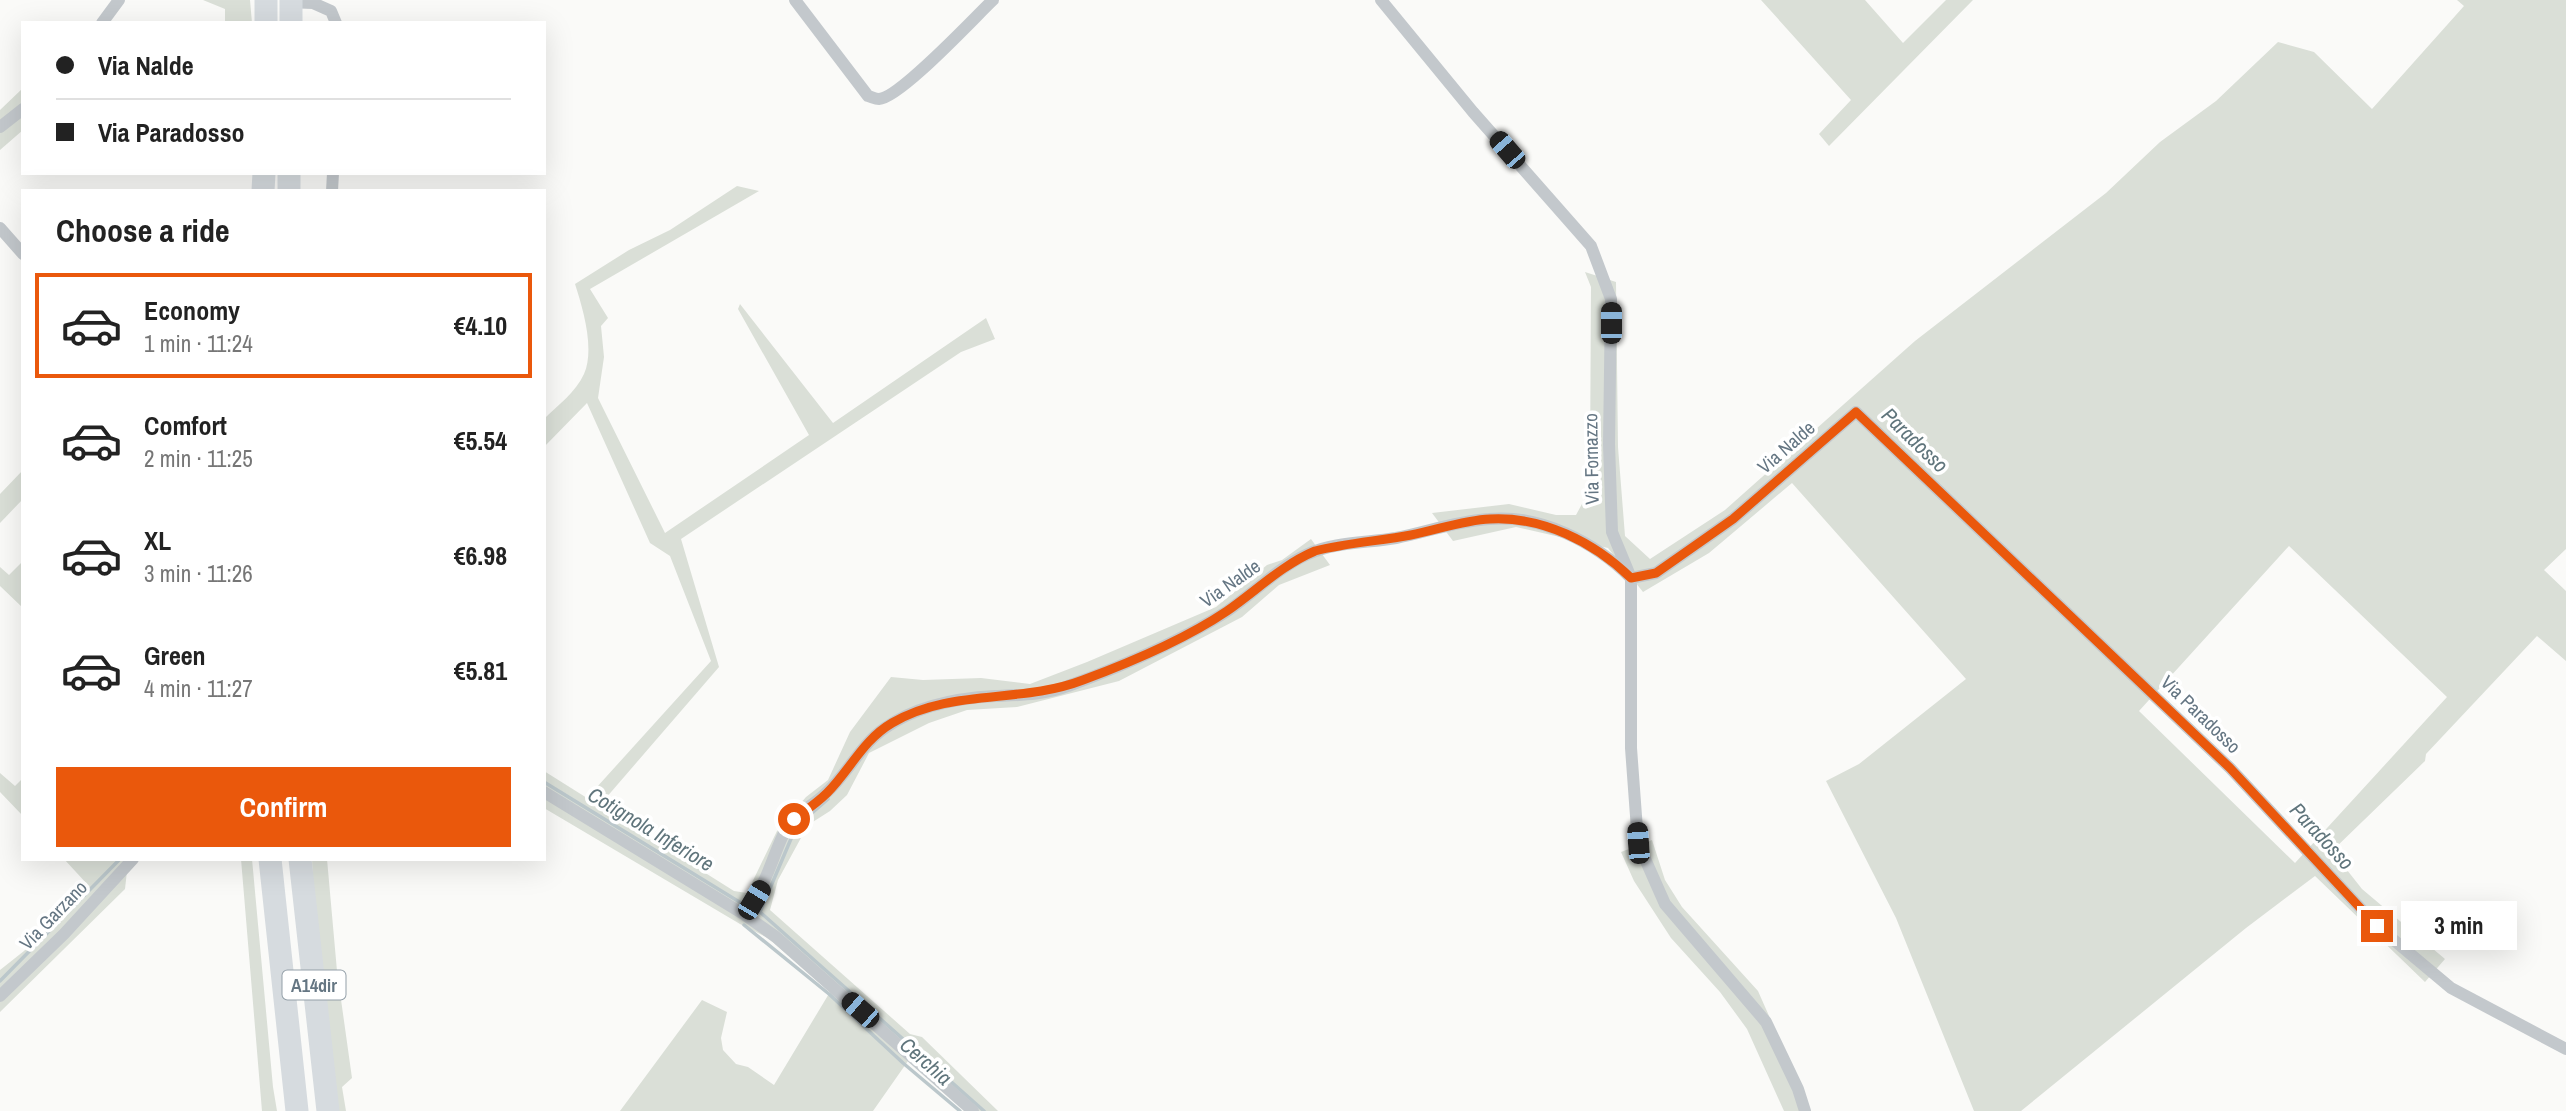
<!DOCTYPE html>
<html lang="en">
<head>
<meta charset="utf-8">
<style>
	:root { --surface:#fff; --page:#f6f6f6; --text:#222; --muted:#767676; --line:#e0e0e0; --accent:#ea580c }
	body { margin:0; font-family:"Archivo Narrow",sans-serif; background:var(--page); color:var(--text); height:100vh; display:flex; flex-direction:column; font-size:26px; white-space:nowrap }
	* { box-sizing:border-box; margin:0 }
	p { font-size:23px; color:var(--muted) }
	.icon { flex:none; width:38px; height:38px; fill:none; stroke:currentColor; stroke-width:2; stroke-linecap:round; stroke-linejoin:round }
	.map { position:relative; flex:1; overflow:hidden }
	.panel { position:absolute; left:21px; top:189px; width:525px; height:672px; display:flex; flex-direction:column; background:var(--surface); border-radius:0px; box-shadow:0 7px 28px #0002 }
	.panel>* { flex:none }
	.top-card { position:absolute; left:21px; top:21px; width:525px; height:154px; border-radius:0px; box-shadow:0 7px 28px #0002; display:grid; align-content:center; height:154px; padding:0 35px; background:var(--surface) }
	.end { position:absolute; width:32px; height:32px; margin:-16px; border:9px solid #ea580c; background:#fff; box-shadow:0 0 0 4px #fff }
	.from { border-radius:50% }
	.bubble { position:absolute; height:49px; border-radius:0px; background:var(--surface); box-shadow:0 7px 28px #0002; font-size:23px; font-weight:700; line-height:49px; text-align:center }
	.car { position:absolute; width:21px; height:42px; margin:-21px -10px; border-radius:9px; box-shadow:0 0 5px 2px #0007; background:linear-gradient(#222 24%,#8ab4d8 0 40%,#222 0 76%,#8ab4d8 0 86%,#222 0) }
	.top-card b { display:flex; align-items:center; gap:24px; height:66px; font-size:26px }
	.top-card b+b { border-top:2px solid var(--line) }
	.top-card i { width:18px; height:18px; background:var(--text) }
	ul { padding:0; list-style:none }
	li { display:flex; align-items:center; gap:21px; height:105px; margin:0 14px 10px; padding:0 21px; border:4px solid transparent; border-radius:0px }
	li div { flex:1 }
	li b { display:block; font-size:26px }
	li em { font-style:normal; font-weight:700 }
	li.current { border-color:var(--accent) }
	li>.icon { width:63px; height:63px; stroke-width:1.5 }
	h2 { padding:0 35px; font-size:32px; line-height:84px }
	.button { display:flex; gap:14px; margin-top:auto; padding:14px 35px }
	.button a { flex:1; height:80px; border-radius:0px; background:var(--accent); color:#fff; font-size:28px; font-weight:700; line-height:80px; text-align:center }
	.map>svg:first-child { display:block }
	.green { fill:#dadfd7; fill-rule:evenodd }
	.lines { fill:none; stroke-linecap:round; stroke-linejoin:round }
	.stream { stroke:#bbc7cb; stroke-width:3.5 }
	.minor { stroke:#c3c8cc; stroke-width:12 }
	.motorway { stroke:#d6dbdf; stroke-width:23 }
	.route { stroke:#ea580c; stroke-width:9 }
	.labels { text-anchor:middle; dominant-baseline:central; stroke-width:7; stroke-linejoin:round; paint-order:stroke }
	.shield { fill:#fff; stroke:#939fa8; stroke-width:2 }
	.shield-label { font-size:18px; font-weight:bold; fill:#657683 }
	.street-label { font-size:19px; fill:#657683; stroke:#fff }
	.water-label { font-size:21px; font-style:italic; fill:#60757c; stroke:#fff }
</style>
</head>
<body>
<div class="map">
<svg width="2566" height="1111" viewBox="0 0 2566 1111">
	<rect width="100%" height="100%" fill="#fafaf8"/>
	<path class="green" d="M203,0H250L252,23H225V9Z
		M1761,0H1865L1903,43L1946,0H1973L1829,146L1819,134L1851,100Z
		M2457,0H2566V549L2544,570L2566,591V661L2537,636L2426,754L2425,761L2332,851L2362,889L2445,959L2425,982L2315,876L2246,928L2021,1111H1974L1896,918L1826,781L1859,764L1966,679L1792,483L1709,553L1643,592L1608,548L1516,527L1453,541L1432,513L1509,504L1556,515H1576L1589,491L1590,466L1591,287L1585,272L1616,282L1618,447L1625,536L1650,559L1725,510L1915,341L2106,193L2160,142L2216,101L2278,42L2314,52L2372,109L2464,6ZM2289,546L2447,697L2295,863L2139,711Z
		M23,88V130L0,150V110Z
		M737,186L759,191L590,289L608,318L601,326L604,357L598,398L665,533L809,435L738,309L740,304L833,423L986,318L995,339L961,352L681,539L719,667L599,806L734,891L747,893L777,831L806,797L828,780L850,732L891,677L923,680L981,678L1030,684L1087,662L1216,607L1267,565L1282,560L1311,539L1330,565L1279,585L1242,617L1119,681L1017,707L967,710L929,723L869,753L847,795L830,811L808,825L778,880L770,910L910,1034L922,1037L998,1111H965L908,1061L873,1111H620L702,1000L727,1012L721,1038L723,1050L736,1064L748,1067L774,1085L830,992L768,938L740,924L544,808V771L587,798L711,661L670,556L650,543L587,403L544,447V419C557,406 576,392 584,374C595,349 583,309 575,284L629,250L670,230Z
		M23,470V499L0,523V494Z
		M23,561V608L0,586V567L9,575Z
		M0,773L15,786L23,778V816L0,792Z
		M1652,840L1665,880L1682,907L1758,991L1811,1111H1784L1747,1029L1720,992L1671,938L1634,881L1621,852Z
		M64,859H139L127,871L125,889L0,1012V970L24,951L87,884Z
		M241,859H252L273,1087L277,1111H262Z
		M312,859H327L337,971L352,1078L342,1087L346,1111H332L316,965Z"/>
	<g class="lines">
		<path class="stream" d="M544,782L741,903
			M828,799L796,827L760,912L984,1111
			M744,925L829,994L903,1063L960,1111
			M0,981L120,859"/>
		<path class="minor" d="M795,0L868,96C872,97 875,99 879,99C900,98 974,18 993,0
			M1381,0L1473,112L1591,246L1611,299L1609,444L1612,532L1631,578V748L1638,843L1665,904L1766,1022L1798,1089L1805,1111
			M287,2L313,3L331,11L336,23
			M102,23L119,0
			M0,127L23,109
			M332,191L333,173
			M0,228L23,254
			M544,792L745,915L776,937L973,1111
			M745,915C751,904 758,894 763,883C772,865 777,846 786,829C794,814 813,806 825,794C848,774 860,745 885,728C916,706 958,698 995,696C1020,695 1045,695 1068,686C1120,667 1179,642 1226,612C1253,594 1277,568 1308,554C1334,542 1367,543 1396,538C1426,532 1457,521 1489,519C1540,514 1595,542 1631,578L1656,573L1733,519L1856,412L2230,768L2377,926L2451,988L2566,1049
			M0,996L64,934L133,859"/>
		<path class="motorway" d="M266,23V0
			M291,23V0
			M263,191L264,173
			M289,191V173
			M270,859L297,1111
			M300,859L328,1111"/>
	</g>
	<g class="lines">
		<path class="route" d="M794,819C805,811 817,803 827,793C850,770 863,740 892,723C951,688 1021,704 1083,680C1129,663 1187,638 1227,611C1256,591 1282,565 1315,551C1346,543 1379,541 1411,535C1437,530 1464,520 1490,519C1542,516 1594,542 1631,578L1656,573L1733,519L1856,412L2230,768L2377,926"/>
	</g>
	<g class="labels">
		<rect class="shield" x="282.5" y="970.5" width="63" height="29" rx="5"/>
		<g class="shield-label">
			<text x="314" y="985">A14dir</text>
		</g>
		<g class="street-label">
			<text transform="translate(1786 447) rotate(-41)">Via Nalde</text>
			<text transform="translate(1591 459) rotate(-91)">Via Fornazzo</text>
			<text transform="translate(1230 583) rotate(-35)">Via Nalde</text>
			<text transform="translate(2201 714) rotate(44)">Via Paradosso</text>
			<text transform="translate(53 915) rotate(-46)">Via Garzano</text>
		</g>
		<g class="water-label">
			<text transform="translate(1915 440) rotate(44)">Paradosso</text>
			<text transform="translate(651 829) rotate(31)">Cotignola Inferiore</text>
			<text transform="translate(2322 836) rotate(47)">Paradosso</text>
			<text transform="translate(926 1061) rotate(41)">Cerchia</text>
		</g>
	</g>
</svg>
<i class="end from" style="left:794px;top:819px"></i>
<i class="end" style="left:2377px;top:926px"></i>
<div class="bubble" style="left:2401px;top:901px;width:116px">3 min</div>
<i class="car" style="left:1507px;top:150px;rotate:319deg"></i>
<i class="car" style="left:1611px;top:323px;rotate:0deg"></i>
<i class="car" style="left:1638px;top:843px;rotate:356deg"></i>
<i class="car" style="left:754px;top:900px;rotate:31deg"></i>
<i class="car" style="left:860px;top:1010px;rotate:311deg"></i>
<div class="top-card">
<b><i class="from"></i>Via Nalde</b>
<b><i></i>Via Paradosso</b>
</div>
<section class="panel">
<h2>Choose a ride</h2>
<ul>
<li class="current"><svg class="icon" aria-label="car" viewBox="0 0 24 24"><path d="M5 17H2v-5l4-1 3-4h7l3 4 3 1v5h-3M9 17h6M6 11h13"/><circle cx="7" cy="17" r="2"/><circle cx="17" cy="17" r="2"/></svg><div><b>Economy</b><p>1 min · 11:24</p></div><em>€4.10</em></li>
<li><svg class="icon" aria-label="car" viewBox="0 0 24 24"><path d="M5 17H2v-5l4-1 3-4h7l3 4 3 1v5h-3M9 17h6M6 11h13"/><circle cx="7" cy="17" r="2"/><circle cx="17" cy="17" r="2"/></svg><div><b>Comfort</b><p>2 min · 11:25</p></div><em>€5.54</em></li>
<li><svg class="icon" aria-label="car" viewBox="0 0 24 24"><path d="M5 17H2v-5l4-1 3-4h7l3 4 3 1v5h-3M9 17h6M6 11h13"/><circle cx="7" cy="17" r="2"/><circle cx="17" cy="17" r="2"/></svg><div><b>XL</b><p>3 min · 11:26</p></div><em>€6.98</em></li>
<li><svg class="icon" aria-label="car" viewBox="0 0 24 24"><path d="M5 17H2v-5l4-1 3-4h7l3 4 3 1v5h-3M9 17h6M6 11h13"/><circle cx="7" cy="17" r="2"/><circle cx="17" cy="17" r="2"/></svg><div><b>Green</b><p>4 min · 11:27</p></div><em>€5.81</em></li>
</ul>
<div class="button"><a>Confirm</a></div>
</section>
</div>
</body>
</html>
